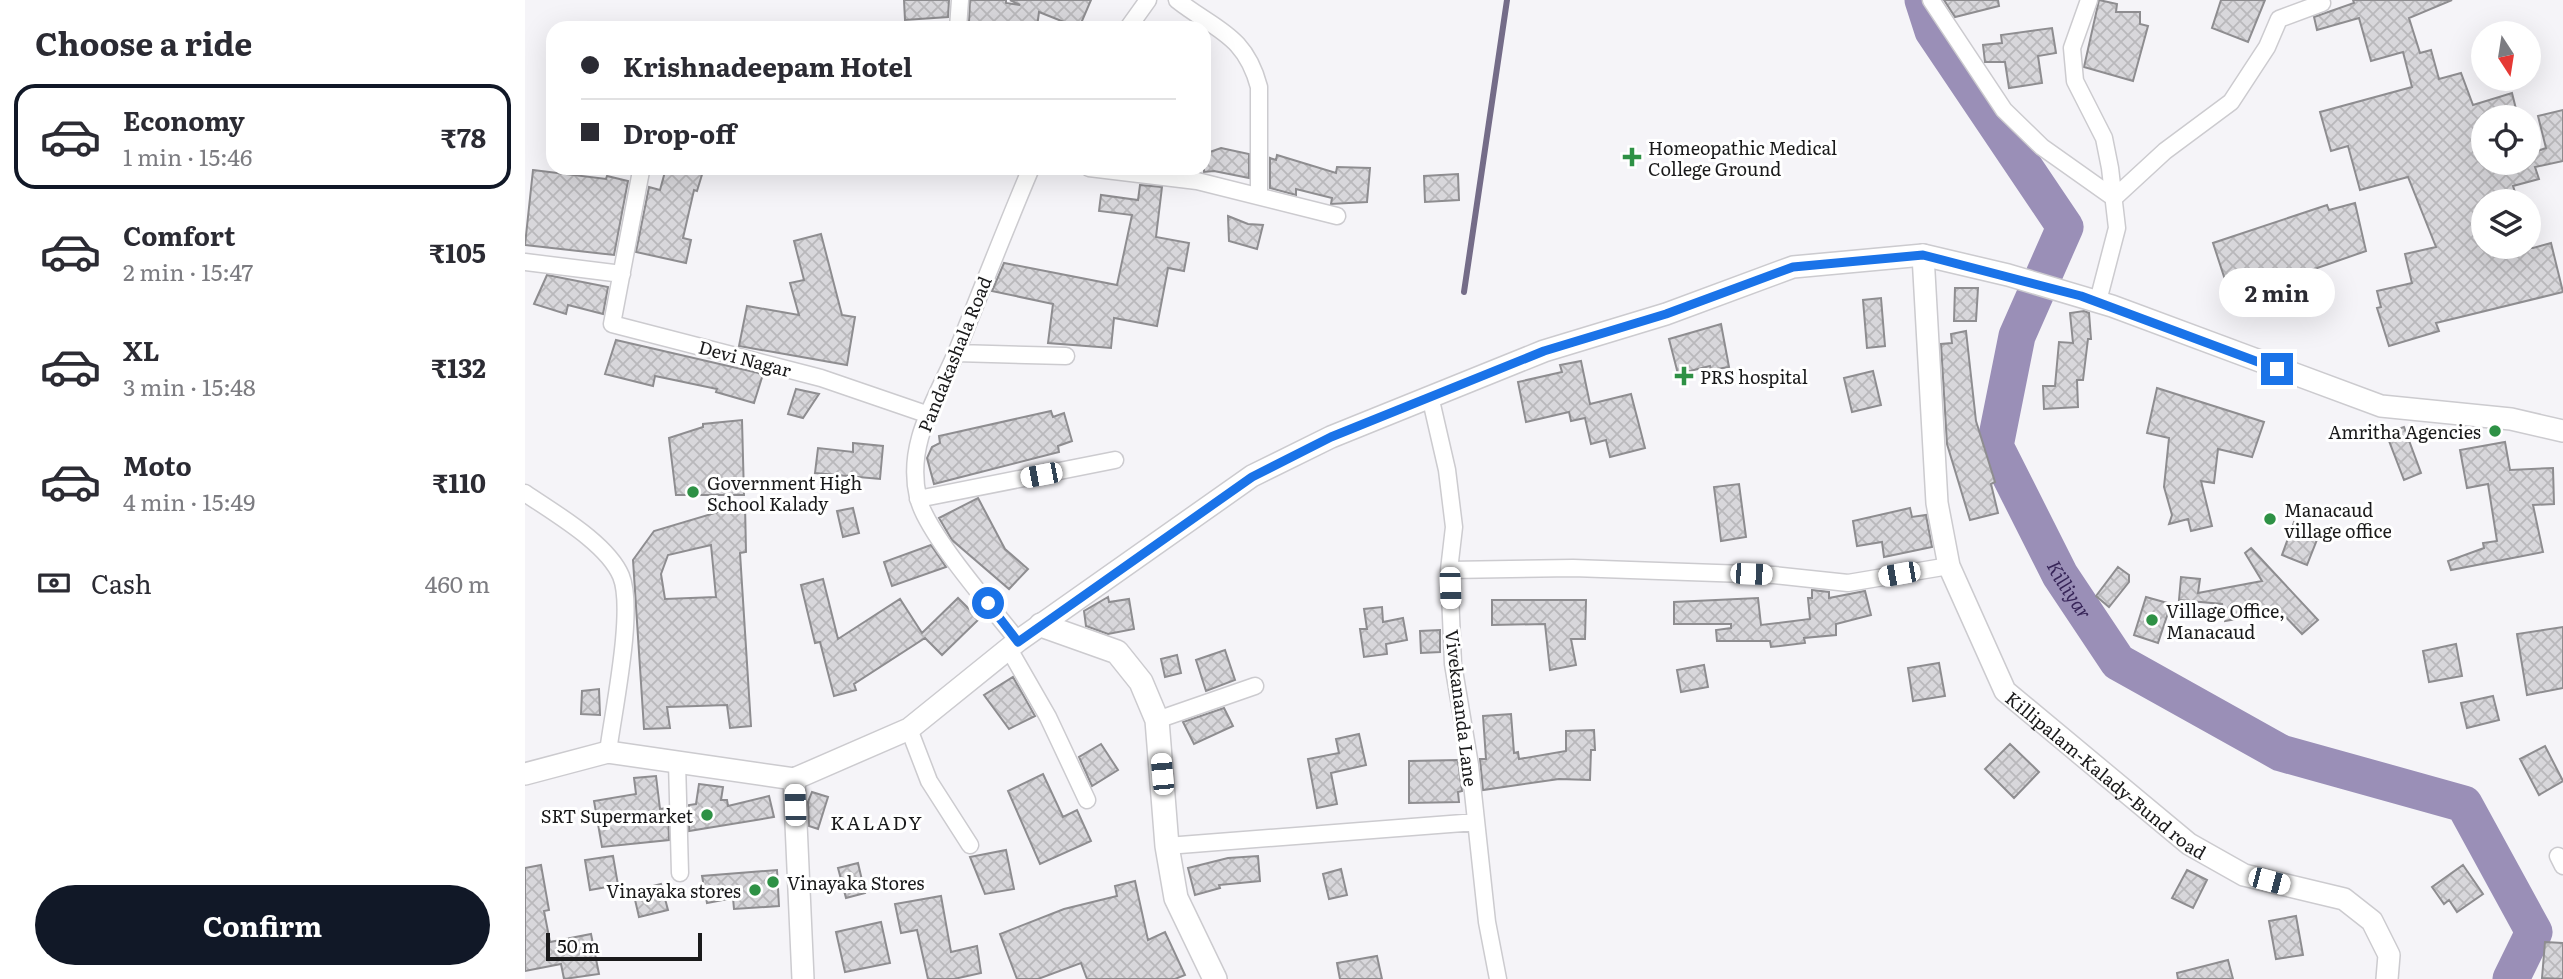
<!DOCTYPE html>
<html lang="en">
<head>
<meta charset="utf-8">
<style>
	:root { --surface:#fff; --page:#f7f7f7; --text:#2b2b33; --muted:#7c7c81; --line:#e1e1e2; --accent:#111827 }
	body { margin:0; font-family:Literata,serif; background:var(--page); color:var(--text); height:100vh; display:flex; flex-direction:column; font-size:26px; white-space:nowrap }
	* { box-sizing:border-box; margin:0 }
	p { font-size:23px; color:var(--muted) }
	.icon { flex:none; width:38px; height:38px; fill:none; stroke:currentColor; stroke-width:2; stroke-linecap:round; stroke-linejoin:round }
	.map { position:relative; flex:1; overflow:hidden }
	.panel { display:flex; flex-direction:column; background:var(--surface); width:525px }
	.panel>* { flex:none }
	.hud { position:absolute; left:21px; top:21px; width:665px; height:154px; border-radius:21px; box-shadow:0 7px 28px #0002; display:grid; align-content:center; height:154px; padding:0 35px; background:var(--surface) }
	.needle { width:46px; rotate:168deg }
	.tools { position:absolute; left:1946px; top:21px; display:grid; gap:14px }
	.tools a { display:grid; place-items:center; width:70px; height:70px; border-radius:50%; background:var(--surface); box-shadow:0 7px 28px #0002; font-size:35px }
	.scale { position:absolute; left:21px; bottom:18px; width:156px; box-sizing:border-box; padding-left:7px; border:4px solid #1a1a1b; border-top:0; font-size:19px; line-height:24px; white-space:nowrap; color:#1a1a1b; -webkit-text-stroke:5px #fff; paint-order:stroke }
	.end { position:absolute; width:32px; height:32px; margin:-16px; border:9px solid #1a73e8; background:#fff; box-shadow:0 0 0 4px #fff }
	.from { border-radius:50% }
	.bubble { position:absolute; height:49px; border-radius:24px; background:var(--surface); box-shadow:0 7px 28px #0002; font-size:23px; font-weight:700; line-height:49px; text-align:center }
	.car { position:absolute; width:21px; height:42px; margin:-21px -10px; border-radius:9px; box-shadow:0 0 5px 2px #0007; background:linear-gradient(#fff 24%,#345 0 40%,#fff 0 76%,#345 0 86%,#fff 0) }
	.hud b { display:flex; align-items:center; gap:24px; height:66px; font-size:26px }
	.hud b+b { border-top:2px solid var(--line) }
	.hud i { width:18px; height:18px; background:var(--text) }
	ul { padding:0; list-style:none }
	li { display:flex; align-items:center; gap:21px; height:105px; margin:0 14px 10px; padding:0 21px; border:4px solid transparent; border-radius:21px }
	li div { flex:1 }
	li b { display:block; font-size:26px }
	li em { font-style:normal; font-weight:700 }
	li.selected { border-color:var(--accent) }
	li>.icon { width:63px; height:63px; stroke-width:1.5 }
	h2 { padding:0 35px; font-size:32px; line-height:84px }
	.pay { display:flex; align-items:center; gap:18px; height:77px; padding:0 35px; font-size:26px }
	.pay p { margin-inline-start:auto }
	.cta { display:flex; gap:14px; margin-top:auto; padding:14px 35px }
	.cta a { flex:1; height:80px; border-radius:42px; background:var(--accent); color:#fff; font-size:28px; font-weight:700; line-height:80px; text-align:center }
	main { display:flex; flex:1; min-height:0 }
	.map>svg:first-child { display:block }
	.lines { fill:none; stroke-linecap:round; stroke-linejoin:round }
	.stream { stroke:#746c88; stroke-width:6 }
	.river { stroke:#9a8fb7; stroke-width:37 }
	.building { fill:url(#building-cross-hatch); stroke:#8e8d90; stroke-width:2; fill-rule:evenodd }
	.minor-casing { stroke:#cccbcf; stroke-width:19 }
	.tertiary-casing { stroke:#cccbcf; stroke-width:24 }
	.secondary-casing { stroke:#cccbcf; stroke-width:26 }
	.minor { stroke:#fff; stroke-width:16 }
	.tertiary { stroke:#fff; stroke-width:21 }
	.secondary { stroke:#fff; stroke-width:23 }
	.route { stroke:#1a73e8; stroke-width:9 }
	.poi-dot { fill:#2e9145; stroke:#fff; stroke-width:2.5 }
	.labels { text-anchor:middle; dominant-baseline:central; stroke-width:6; stroke-linejoin:round; paint-order:stroke }
	.poi-label { font-size:18px; fill:#1a1a1b; stroke:#fff; text-anchor:start }
	.street-label { font-size:18px; fill:#1a1a1b; stroke:#fff }
	.water-label { font-size:19px; font-style:italic; fill:#372558; stroke:#fff }
	.neighbourhood-label { font-size:19px; letter-spacing:2px; fill:#1a1a1b; stroke:#fff }
</style>
</head>
<body>
<main>
<section class="panel">
<h2>Choose a ride</h2>
<ul>
<li class="selected"><svg class="icon" aria-label="car" viewBox="0 0 24 24"><path d="M5 17H2v-5l4-1 3-4h7l3 4 3 1v5h-3M9 17h6M6 11h13"/><circle cx="7" cy="17" r="2"/><circle cx="17" cy="17" r="2"/></svg><div><b>Economy</b><p>1 min · 15:46</p></div><em>₹78</em></li>
<li><svg class="icon" aria-label="car" viewBox="0 0 24 24"><path d="M5 17H2v-5l4-1 3-4h7l3 4 3 1v5h-3M9 17h6M6 11h13"/><circle cx="7" cy="17" r="2"/><circle cx="17" cy="17" r="2"/></svg><div><b>Comfort</b><p>2 min · 15:47</p></div><em>₹105</em></li>
<li><svg class="icon" aria-label="car" viewBox="0 0 24 24"><path d="M5 17H2v-5l4-1 3-4h7l3 4 3 1v5h-3M9 17h6M6 11h13"/><circle cx="7" cy="17" r="2"/><circle cx="17" cy="17" r="2"/></svg><div><b>XL</b><p>3 min · 15:48</p></div><em>₹132</em></li>
<li><svg class="icon" aria-label="car" viewBox="0 0 24 24"><path d="M5 17H2v-5l4-1 3-4h7l3 4 3 1v5h-3M9 17h6M6 11h13"/><circle cx="7" cy="17" r="2"/><circle cx="17" cy="17" r="2"/></svg><div><b>Moto</b><p>4 min · 15:49</p></div><em>₹110</em></li>
</ul>
<div class="pay"><svg class="icon" aria-label="cash" viewBox="0 0 24 24"><path d="M3 7h18v10H3z"/><circle cx="12" cy="12" r="2"/></svg>Cash<p>460 m</p></div>
<div class="cta"><a>Confirm</a></div>
</section>
<div class="map">
<svg width="2038" height="979" viewBox="0 0 2038 979">
	<defs>
		<pattern id="building-cross-hatch" width="8" height="8" patternUnits="userSpaceOnUse" patternTransform="scale(1.75)"><rect width="8" height="8" fill="#d8d7db"/><path d="M0 0l8 8M0 8l8-8" fill="none" stroke="#b9b8bb"/></pattern>
	</defs>
	<rect width="100%" height="100%" fill="#f5f4f8"/>
	<g class="lines">
		<path class="stream" d="M939,292L982,0"/>
		<path class="river" id="s1" d="M1398,0L1408,31L1540,227L1492,336L1470,446L1535,575L1593,662L1756,753L1939,804L2009,932L1986,979"/>
	</g>
	<path class="building" d="M379,0H424L423,17L380,20Z
		M445,0H481V3L495,5L485,0H566L554,28L514,12L512,27L494,25L489,28L444,22Z
		M1419,0H1473L1474,6L1430,17Z
		M1574,0L1592,4L1591,12H1615V24L1623,26L1608,81L1559,67Z
		M1696,0H1740L1723,42L1687,28Z
		M1828,0H1927L1884,18L1895,53L1906,50L1914,79L1936,73L1948,105L1987,93L1993,117H1958V163H2004V154L2021,148L2013,116L2038,110V161L2010,167L2014,179L1988,186L1993,201H1958V247L2008,248L2026,243L2038,292L1911,323L1914,331L1864,346L1852,308L1856,307L1852,291L1887,283L1880,254L1911,247L1883,177L1835,190L1823,146L1806,151L1795,112L1887,87L1878,52L1846,61L1834,18L1792,30L1789,17L1829,3Z
		M1527,28L1531,53L1513,56L1517,83L1484,88L1480,62H1460L1458,45L1477,43L1476,35Z
		M696,148L724,154V178L689,171L679,172V154Z
		M752,155L811,173L812,167L845,168L842,202L806,204L807,198L771,189V195L745,188V158L751,160Z
		M141,168H179L172,191L169,190L158,238L166,240L161,263L111,252L124,187L135,190Z
		M8,170L81,179L82,176L103,181L89,255L0,245Z
		M933,174L934,200L900,202L899,176Z
		M615,185L637,187L631,237L664,243L659,271L643,268L632,326L589,318L586,348L523,343L528,304L467,291L479,263L592,285L607,215L574,211L576,195L613,200Z
		M1830,203L1841,251L1706,298L1688,243L1802,205L1804,210Z
		M703,216L723,224L738,225L732,249L704,241Z
		M296,234L317,315L330,317L322,365L214,346L222,306L274,315L265,283L279,280L269,241Z
		M22,275L83,287L78,314L43,305L41,314L9,304Z
		M1430,288H1453L1451,321H1429Z
		M1356,298L1360,346L1342,348L1338,300Z
		M1559,311L1564,313L1566,339H1563L1558,380H1552L1553,407L1519,409L1518,386H1530L1534,342L1548,343L1545,313Z
		M1196,324L1204,367L1186,370L1185,366L1153,374L1144,339Z
		M1441,331L1451,421L1470,482L1466,484L1473,513L1445,520L1422,444L1416,344L1427,343L1426,334Z
		M91,340L238,374L229,403L191,392L192,389L130,376L128,386L80,374Z
		M1056,361L1065,404L1106,394L1120,448L1085,457L1081,440L1066,444L1060,418L1046,421L1044,412L1001,422L993,382L1037,372L1035,365Z
		M1348,371L1356,405L1327,412L1319,378Z
		M1632,388L1739,422L1727,457L1693,449L1689,483L1676,481L1687,526L1666,531L1663,519L1644,524L1647,515L1639,487L1644,438L1622,433Z
		M271,389L294,394L278,418L263,414Z
		M526,411L528,417L539,413L547,441L533,446L534,452L409,484L402,458L407,447L415,443L414,436Z
		M217,420L219,495H151L144,438L178,427V424Z
		M1879,427L1896,473L1879,480L1861,433Z
		M1980,442L1985,470L2028,468L2029,504L2008,505L2018,552L1926,570L1923,561L1959,548L1958,543L1972,541L1963,484L1942,488L1935,450Z
		M328,443L358,446L355,479L290,473L293,448L328,452Z
		M1214,484L1221,537L1196,541L1189,487Z
		M453,498L480,549L503,569L484,589L427,540L414,518Z
		M220,504L221,552L215,553L226,726L205,728L202,705L142,707L145,728L119,729L108,560L129,531ZM186,545L191,597L140,599L136,574L143,555Z
		M328,508L334,533L318,537L312,511Z
		M1385,508L1387,517L1401,515L1407,547L1359,557L1357,542L1332,546L1328,521Z
		M1769,522L1795,532L1782,565L1757,555Z
		M406,545L421,567L367,586L359,562Z
		M1726,548L1793,620L1777,634L1755,611L1700,621L1697,604L1654,600L1656,577L1675,579L1673,593L1737,581L1720,553Z
		M1593,567L1604,575V582L1584,607L1571,596Z
		M298,579L313,639L375,599L397,633L433,598L454,619L417,655L400,638L329,684L331,690L309,696L295,642L290,643L276,585Z
		M1287,590L1304,592V598L1340,591L1346,615L1311,624V635L1279,638L1280,643L1246,647L1245,641H1192L1191,630L1206,628V624H1149V602L1233,598L1236,625L1285,619L1283,598H1287Z
		M583,597L584,602L604,599L609,629L583,634L561,626L559,611Z
		M1621,597L1646,604L1633,643L1609,635Z
		M967,600H1061L1060,639H1046L1051,665L1025,670L1020,624L967,625Z
		M857,607L858,622L878,618L882,640L861,644L862,654L839,657L835,629H842L839,609Z
		M2038,627V688L2002,695L1992,634Z
		M915,630V652L896,653L895,631Z
		M1931,644L1937,676L1904,682L1898,651Z
		M700,650L710,680L681,691L671,660Z
		M652,655L656,673L640,677L636,659Z
		M1414,663L1420,696L1388,701L1383,668Z
		M1179,665L1183,687L1156,692L1152,670Z
		M488,677L510,716L484,729L459,695Z
		M74,689L75,715L56,714L57,691Z
		M1968,696L1974,720L1942,728L1936,703Z
		M699,708L708,726L669,744L658,722Z
		M986,714L989,753L993,752L994,759L1041,751V731L1069,730L1070,750H1066L1065,780L1034,779L958,790L955,759H961L958,716Z
		M834,734L841,765L806,773L812,804L792,808L783,759L814,753L811,739Z
		M576,744L593,770L567,786L554,757Z
		M1485,744L1514,772L1489,798L1460,769Z
		M2020,746L2038,781L2014,795L1995,759Z
		M933,760L937,791L933,792L934,802L884,803V761Z
		M518,774L538,817L552,810L566,841L515,864L483,791Z
		M131,776L135,809L143,808L144,840L77,847L69,801L111,794L109,778Z
		M174,784L198,787L196,800H202L203,806L244,796L249,817L164,831V805L171,804Z
		M287,792L303,797L293,829L284,826L283,802Z
		M481,850L489,889L460,894L445,857Z
		M88,856L93,885L65,890L60,860Z
		M733,856L735,881L694,885L695,888L670,895L663,868L703,858Z
		M333,863L340,893L321,898L313,868Z
		M16,865L24,910L19,911L25,942L66,934L74,974L39,979L36,964L0,971V868Z
		M1938,865L1958,894L1932,912L1924,900L1919,904L1907,887Z
		M816,869L822,895L804,899L798,874Z
		M252,870L254,906L209,909L208,898L182,903L177,876Z
		M1662,870L1682,880L1668,908L1647,898Z
		M610,881L623,940L640,932L660,975L650,979H562L556,963L513,979H492L475,934L539,909L592,896L590,886Z
		M136,884L143,910L114,917L108,891Z
		M416,896L426,952L452,946L456,973L429,979H403L392,930L376,933L370,904Z
		M1771,916L1778,955L1751,959L1744,921Z
		M356,922L365,963L320,972L311,932Z
		M2020,942L2038,943V979L2017,978Z
		M852,956L857,979H815L812,963Z
		M1703,960L1708,979H1653L1652,973Z"/>
	<g class="lines">
		<g class="minor-casing">
			<path id="minor" d="M652,0C690,30 720,34 734,87V195
				M1406,0L1479,110L1517,147L1589,198L1640,151L1706,102L1742,47L1754,19L1797,3
				M1564,0L1547,48L1550,81L1579,138L1585,168L1592,228L1573,301
				M433,28L435,0
				M603,28L623,0
				M114,168L116,171L87,324L296,378L401,414
				M564,168L672,181L812,216
				M0,262L97,274
				M431,353L541,356
				M905,396L922,470L929,527L924,570L928,664L945,765L962,922L973,979
				M0,493C29,513 82,543 96,576C110,610 88,712 83,752
				M393,499L590,460
				M924,570L1048,568L1249,575L1323,583L1424,566
				M493,641C469,610 400,532 393,497C380,441 414,396 434,346C458,286 481,227 506,168
				M484,649L523,717L562,800
				M632,720L730,686
				M384,729L404,781L445,845
				M152,762L155,873
				M642,846L951,822
				M2033,856L2038,866"/>
		</g>
		<g class="tertiary-casing">
			<g id="tertiary">
				<path id="s2" d="M1398,255L1412,503L1424,566L1480,691L1664,844L1719,875L1819,899L1847,921L1864,955L1862,979"/>
				<path d="M0,774L83,752L269,779L384,729L493,641L727,476L806,437L1019,351L1141,314L1268,267L1398,255L1483,275L1587,306L1856,406L1986,419L2038,431"/>
				<path d="M269,779L278,979"/>
			</g>
		</g>
		<g class="secondary-casing">
			<path id="secondary" d="M516,625L592,652L616,682L632,720L642,846L651,898L690,979"/>
		</g>
		<use href="#minor" class="minor"/>
		<use href="#tertiary" class="tertiary"/>
		<use href="#secondary" class="secondary"/>
	</g>
	<g class="lines">
		<path class="route" d="M463,603L493,642L727,477L806,437L1019,351L1141,314L1268,267L1398,255L1556,296L1752,369"/>
	</g>
	<g class="poi-dot">
		<path d="M1103.5 146.5h7v7h7v7h-7v7h-7v-7h-7v-7h7z"/>
		<path d="M1155.5 365.5h7v7h7v7h-7v7h-7v-7h-7v-7h7z"/>
		<circle cx="1970" cy="431" r="7"/>
		<circle cx="168" cy="492" r="7"/>
		<circle cx="1745" cy="519" r="7"/>
		<circle cx="1627" cy="620" r="7"/>
		<circle cx="182" cy="815" r="7"/>
		<circle cx="248" cy="882" r="7"/>
		<circle cx="230" cy="890" r="7"/>
	</g>
	<g class="labels">
		<g class="poi-label">
			<text x="1123" y="147">Homeopathic Medical<tspan x="1123" dy="21">College Ground</tspan></text>
			<text x="1175" y="376">PRS hospital</text>
			<text x="1956" y="431" text-anchor="end">Amritha Agencies</text>
			<text x="182" y="482">Government High<tspan x="182" dy="21">School Kalady</tspan></text>
			<text x="1759" y="509">Manacaud<tspan x="1759" dy="21">village office</tspan></text>
			<text x="1641" y="610">Village Office,<tspan x="1641" dy="21">Manacaud</tspan></text>
			<text x="168" y="815" text-anchor="end">SRT Supermarket</text>
			<text x="262" y="882">Vinayaka Stores</text>
			<text x="216" y="890" text-anchor="end">Vinayaka stores</text>
		</g>
		<g class="street-label">
			<text transform="translate(429 354) rotate(-68)">Pandakashala Road</text>
			<text transform="translate(220 358) rotate(15)">Devi Nagar</text>
			<text transform="translate(937 708) rotate(83)">Vivekananda Lane</text>
			<text stroke="none"><textPath href="#s2" startOffset="581">Killipalam-Kalady-Bund road</textPath></text>
		</g>
		<g class="water-label">
			<text stroke="none"><textPath href="#s1" startOffset="662">Killiyar</textPath></text>
		</g>
		<g class="neighbourhood-label">
			<text x="352" y="822">KALADY</text>
		</g>
	</g>
</svg>
<div class="tools">
<a><svg class="needle" viewBox="-14 -14 28 28"><path d="M0-13l5 13h-10z" fill="#e53935"/><path d="M0 13l5-13h-10z" fill="#7c7c81"/></svg></a>
<a><svg class="icon" aria-label="locate" viewBox="0 0 24 24"><circle cx="12" cy="12" r="6"/><path d="M12 2v4M12 18v4M2 12h4M18 12h4"/></svg></a>
<a><svg class="icon" aria-label="layers" viewBox="0 0 24 24"><path d="M12 4l9 5-9 5-9-5zM3 14l9 5 9-5"/></svg></a>
</div>
<div class="scale">50 m</div>
<i class="end from" style="left:463px;top:603px"></i>
<i class="end" style="left:1752px;top:369px"></i>
<div class="bubble" style="left:1694px;top:268px;width:116px">2 min</div>
<i class="car" style="left:516px;top:475px;rotate:259deg"></i>
<i class="car" style="left:1226px;top:574px;rotate:92deg"></i>
<i class="car" style="left:1374px;top:574px;rotate:260deg"></i>
<i class="car" style="left:925px;top:588px;rotate:178deg"></i>
<i class="car" style="left:637px;top:774px;rotate:355deg"></i>
<i class="car" style="left:270px;top:805px;rotate:358deg"></i>
<i class="car" style="left:1744px;top:881px;rotate:105deg"></i>
<div class="hud">
<b><i class="from"></i>Krishnadeepam Hotel</b>
<b><i></i>Drop-off</b>
</div>
</div>
</main>
</body>
</html>
